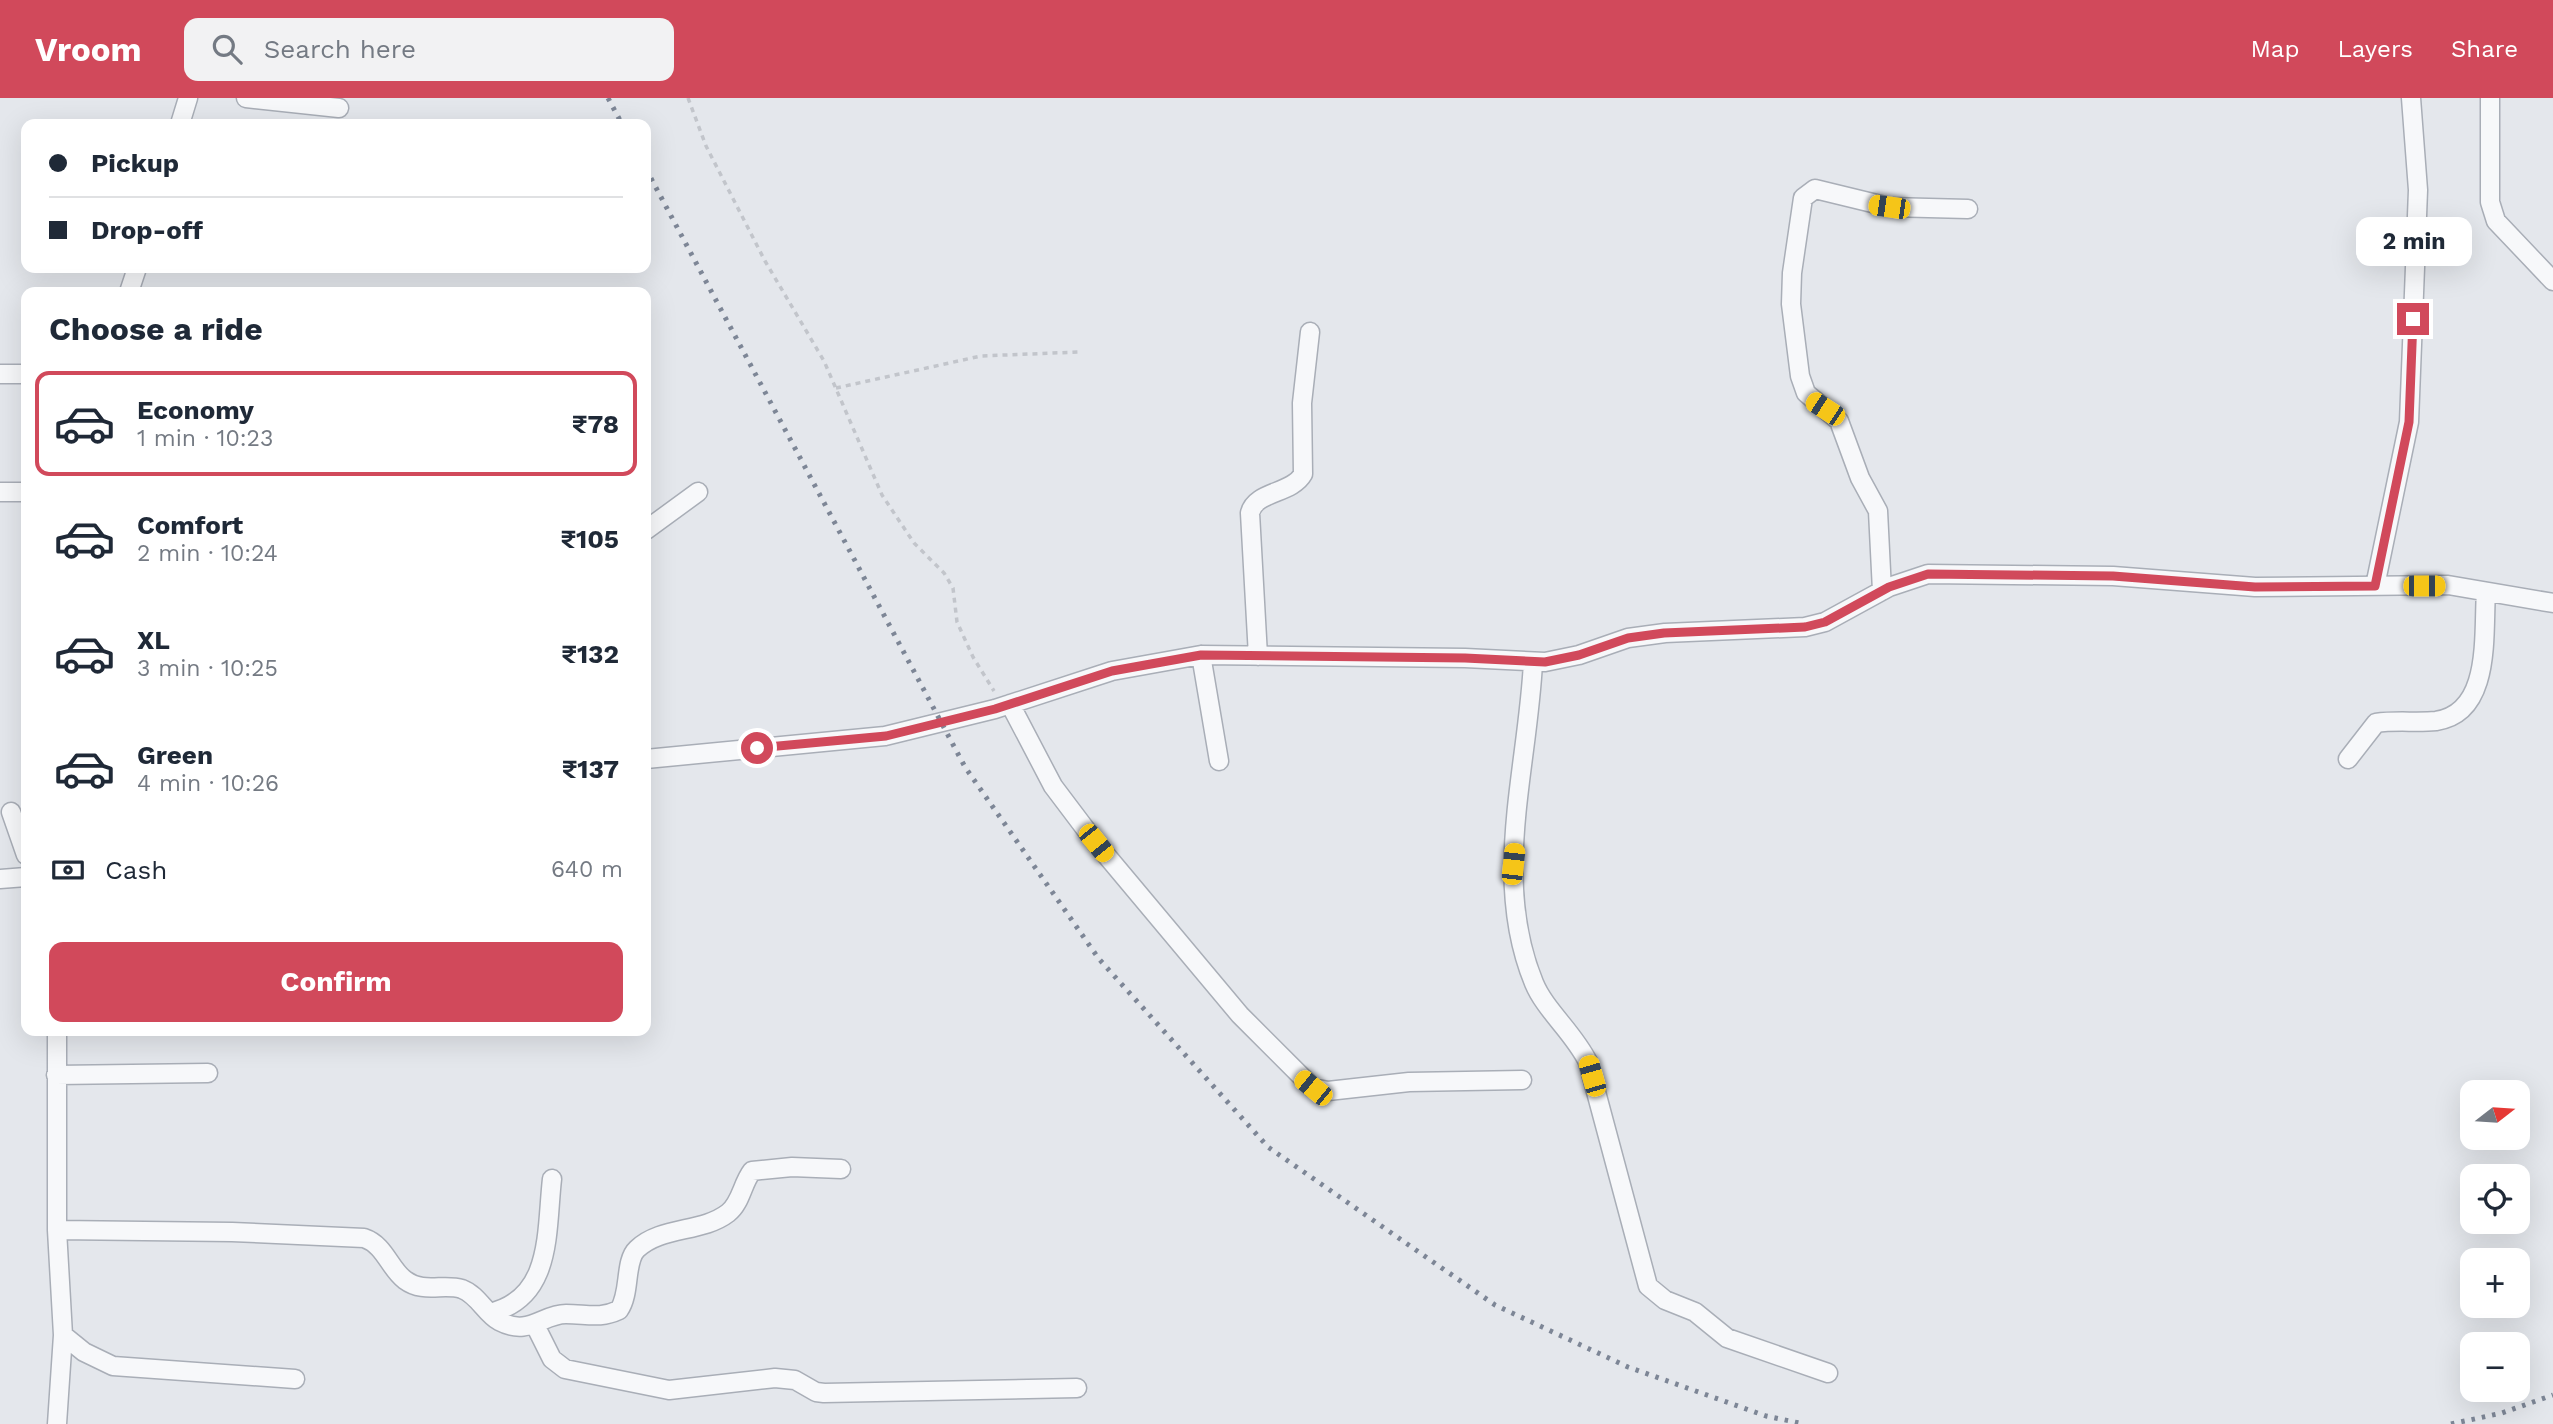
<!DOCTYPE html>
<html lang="en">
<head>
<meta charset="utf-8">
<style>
	:root { --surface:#fff; --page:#f2f2f3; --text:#1f2937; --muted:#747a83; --line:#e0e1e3; --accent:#d1495b }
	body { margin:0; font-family:"Work Sans",sans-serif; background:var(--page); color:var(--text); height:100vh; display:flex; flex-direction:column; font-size:26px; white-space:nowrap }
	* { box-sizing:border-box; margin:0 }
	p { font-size:23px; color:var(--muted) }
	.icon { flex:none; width:38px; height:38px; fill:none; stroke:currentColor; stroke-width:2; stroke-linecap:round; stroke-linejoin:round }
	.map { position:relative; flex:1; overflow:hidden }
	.drawer { position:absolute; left:21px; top:189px; width:630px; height:749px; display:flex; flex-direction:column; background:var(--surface); border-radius:14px; box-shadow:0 7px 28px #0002 }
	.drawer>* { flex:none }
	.top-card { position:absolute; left:21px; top:21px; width:630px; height:154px; border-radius:14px; box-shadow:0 7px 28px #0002; display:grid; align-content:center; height:154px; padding:0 28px; background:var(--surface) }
	.needle { width:46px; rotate:73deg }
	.fabs { position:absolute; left:2460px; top:982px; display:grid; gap:14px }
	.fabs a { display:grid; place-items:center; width:70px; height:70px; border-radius:14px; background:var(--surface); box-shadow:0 7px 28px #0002; font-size:35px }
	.end { position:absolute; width:32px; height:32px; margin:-16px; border:9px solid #d1495b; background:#fff; box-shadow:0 0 0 4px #fff }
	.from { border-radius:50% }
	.bubble { position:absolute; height:49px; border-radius:14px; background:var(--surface); box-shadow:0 7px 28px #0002; font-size:23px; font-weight:700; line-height:49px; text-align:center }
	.car { position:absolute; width:21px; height:42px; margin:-21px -10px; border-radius:9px; box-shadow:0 0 5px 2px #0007; background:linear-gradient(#f5c518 24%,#345 0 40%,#f5c518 0 76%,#345 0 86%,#f5c518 0) }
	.top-card b { display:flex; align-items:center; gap:24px; height:66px; font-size:26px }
	.top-card b+b { border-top:2px solid var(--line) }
	.top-card i { width:18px; height:18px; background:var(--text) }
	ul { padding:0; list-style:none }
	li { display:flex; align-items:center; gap:21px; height:105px; margin:0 14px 10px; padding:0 14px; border:4px solid transparent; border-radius:14px }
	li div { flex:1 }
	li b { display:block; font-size:26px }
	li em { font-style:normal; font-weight:700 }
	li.active { border-color:var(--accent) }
	li>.icon { width:63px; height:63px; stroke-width:1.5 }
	h2 { padding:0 28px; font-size:32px; line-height:84px }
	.pay { display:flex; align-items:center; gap:18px; height:77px; padding:0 28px; font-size:26px }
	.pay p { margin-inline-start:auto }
	.primary-button { display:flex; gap:14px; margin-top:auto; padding:14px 28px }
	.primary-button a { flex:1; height:80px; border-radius:14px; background:var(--accent); color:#fff; font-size:28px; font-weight:700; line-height:80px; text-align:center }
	header { display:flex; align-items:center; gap:42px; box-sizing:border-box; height:98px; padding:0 35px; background:var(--accent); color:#fff }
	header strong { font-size:33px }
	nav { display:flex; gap:38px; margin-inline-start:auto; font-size:24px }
	.search { width:490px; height:63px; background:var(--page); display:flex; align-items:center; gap:18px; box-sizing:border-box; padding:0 24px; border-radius:14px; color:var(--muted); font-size:26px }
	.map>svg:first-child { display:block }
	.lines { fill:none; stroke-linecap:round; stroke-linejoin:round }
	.minor-casing { stroke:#a9aeb7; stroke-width:21 }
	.path { stroke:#c2c5cb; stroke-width:3.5; stroke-dasharray:5 5; stroke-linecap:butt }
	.minor { stroke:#f7f8fa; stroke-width:18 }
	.rail { stroke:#7d8696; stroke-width:5; stroke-dasharray:3.5 7; stroke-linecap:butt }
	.route { stroke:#d1495b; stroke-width:9 }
</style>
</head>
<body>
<header>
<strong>Vroom</strong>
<div class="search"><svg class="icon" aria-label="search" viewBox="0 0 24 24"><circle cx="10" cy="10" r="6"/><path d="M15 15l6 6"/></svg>Search here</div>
<nav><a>Map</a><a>Layers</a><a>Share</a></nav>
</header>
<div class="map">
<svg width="2553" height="1326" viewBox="0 0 2553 1326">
	<rect width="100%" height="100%" fill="#e4e7ec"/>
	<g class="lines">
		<g class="minor-casing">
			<path id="minor" d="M246,0L339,10
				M2490,0V104L2496,123L2553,183
				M180,26L188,0
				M129,194L137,170
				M0,276H26
				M0,394H26
				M646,432L698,394
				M2375,488L2409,324L2418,92L2411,0
				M1882,493L1878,413L1860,380L1839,323L1806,295L1800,278L1791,206L1792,175L1803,100L1815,91L1889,109L1968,111
				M1201,557L1219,663
				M1258,558L1250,415C1255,393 1292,396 1303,376L1302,305L1310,234
				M1533,564C1528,670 1491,781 1534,885C1545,912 1574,935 1588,964L1648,1188L1665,1202L1695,1214L1727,1240L1828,1275
				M1010,606L1053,688L1096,745L1240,917L1313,990L1328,993L1409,984L1522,982
				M646,661L885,638L995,611L1112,573L1201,557L1465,560L1545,564L1579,557L1628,540L1665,535L1805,529L1825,524L1889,489L1928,476L2113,478L2255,489L2448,487L2553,505
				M2348,661L2376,625C2396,622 2417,625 2436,623C2492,615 2483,536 2486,494
				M11,714L26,757
				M0,781L26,779
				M57,933V1132L63,1237L57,1326
				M56,977L208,975
				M57,1132L232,1134L364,1140C385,1147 389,1170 405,1182C424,1196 443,1185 462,1191C478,1197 485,1215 499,1223C529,1239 542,1216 566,1216C587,1216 600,1221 619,1212C631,1195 624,1163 637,1151C661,1128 702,1135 728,1115C741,1105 742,1086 752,1073L792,1069L841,1071
				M489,1215C553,1201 546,1133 552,1081
				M535,1227L552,1261L565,1271L669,1292L775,1280L795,1282L816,1294L824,1295L1077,1290
				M63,1237L84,1254L113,1268L295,1281"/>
		</g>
		<path class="path" d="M688,0L706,48L765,163L824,263L882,397L914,445L944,475L953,490L957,524L973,559L994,593
			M836,290L981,258L1078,254"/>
		<use href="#minor" class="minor"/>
		<path class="rail" d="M608,0L622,26
			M646,71L965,669L1099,861L1268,1049L1495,1207L1628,1269L1766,1318L1804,1326
			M2451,1326L2502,1315L2553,1297"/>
	</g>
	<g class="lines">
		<path class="route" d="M757,650L886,638L995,611L1112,573L1201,557L1465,560L1545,564L1579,557L1628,540L1664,535L1805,529L1825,524L1889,489L1928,476L2113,478L2255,489L2375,488L2409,324L2413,221"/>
	</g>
</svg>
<div class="fabs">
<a><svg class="needle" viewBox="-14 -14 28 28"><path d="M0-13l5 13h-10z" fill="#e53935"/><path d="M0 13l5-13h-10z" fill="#747a83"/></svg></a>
<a><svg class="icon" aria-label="locate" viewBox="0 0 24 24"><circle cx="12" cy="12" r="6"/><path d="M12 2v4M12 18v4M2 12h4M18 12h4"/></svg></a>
<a>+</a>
<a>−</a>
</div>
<i class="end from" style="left:757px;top:650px"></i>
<i class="end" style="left:2413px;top:221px"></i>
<div class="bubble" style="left:2356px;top:119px;width:116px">2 min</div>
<i class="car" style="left:1889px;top:109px;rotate:278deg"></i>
<i class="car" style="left:1825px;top:311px;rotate:303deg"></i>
<i class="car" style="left:2424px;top:488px;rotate:90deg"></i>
<i class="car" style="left:1096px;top:745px;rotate:141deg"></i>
<i class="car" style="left:1513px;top:766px;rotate:6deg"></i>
<i class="car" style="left:1592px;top:978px;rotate:344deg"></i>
<i class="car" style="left:1313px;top:990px;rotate:309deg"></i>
<div class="top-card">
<b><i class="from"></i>Pickup</b>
<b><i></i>Drop-off</b>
</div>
<section class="drawer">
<h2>Choose a ride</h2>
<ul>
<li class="active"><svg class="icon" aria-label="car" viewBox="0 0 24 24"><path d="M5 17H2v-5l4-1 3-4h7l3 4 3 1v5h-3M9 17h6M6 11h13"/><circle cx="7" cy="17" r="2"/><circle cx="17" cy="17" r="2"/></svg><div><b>Economy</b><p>1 min · 10:23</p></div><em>₹78</em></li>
<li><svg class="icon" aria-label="car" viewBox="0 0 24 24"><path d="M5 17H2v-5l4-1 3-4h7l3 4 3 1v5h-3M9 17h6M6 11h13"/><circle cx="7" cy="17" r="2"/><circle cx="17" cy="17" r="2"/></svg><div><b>Comfort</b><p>2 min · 10:24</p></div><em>₹105</em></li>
<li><svg class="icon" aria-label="car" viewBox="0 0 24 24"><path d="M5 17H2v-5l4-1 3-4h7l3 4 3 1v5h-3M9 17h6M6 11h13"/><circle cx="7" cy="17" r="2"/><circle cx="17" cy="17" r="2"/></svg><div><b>XL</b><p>3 min · 10:25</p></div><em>₹132</em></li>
<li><svg class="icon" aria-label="car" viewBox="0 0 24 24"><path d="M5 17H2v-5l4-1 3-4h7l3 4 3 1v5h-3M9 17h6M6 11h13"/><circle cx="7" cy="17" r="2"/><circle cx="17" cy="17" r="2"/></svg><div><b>Green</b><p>4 min · 10:26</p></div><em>₹137</em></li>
</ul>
<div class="pay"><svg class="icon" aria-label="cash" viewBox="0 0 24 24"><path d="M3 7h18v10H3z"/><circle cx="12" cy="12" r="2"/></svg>Cash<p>640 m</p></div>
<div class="primary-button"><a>Confirm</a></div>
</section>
</div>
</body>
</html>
